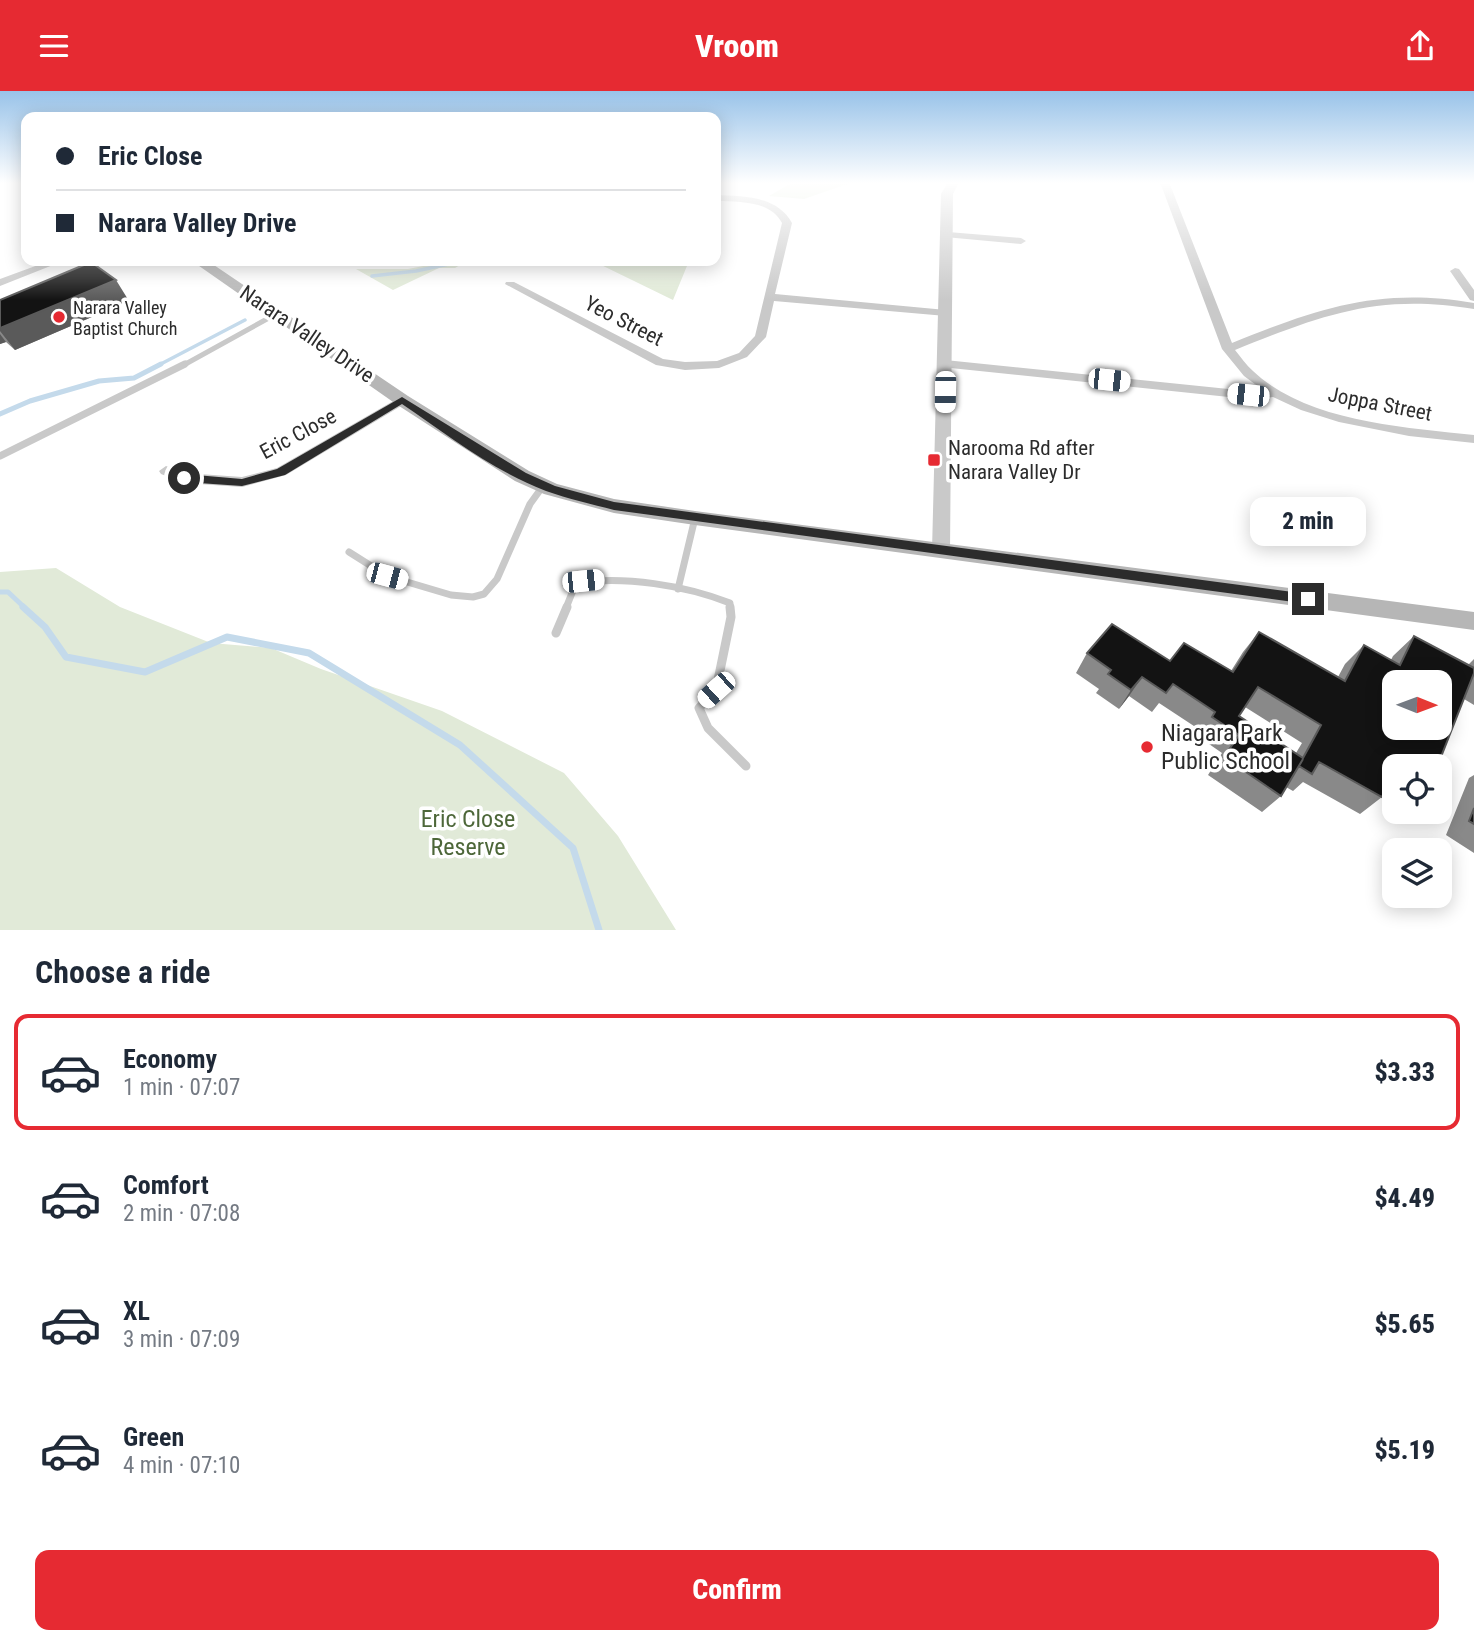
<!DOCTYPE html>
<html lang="en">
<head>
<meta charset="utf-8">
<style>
	:root { --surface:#fff; --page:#f2f2f3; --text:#1f2937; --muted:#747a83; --line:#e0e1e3; --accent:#e62a32 }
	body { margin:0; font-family:"Roboto Condensed",sans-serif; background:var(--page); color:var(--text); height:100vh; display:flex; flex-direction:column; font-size:26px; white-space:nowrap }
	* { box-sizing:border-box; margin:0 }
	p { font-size:23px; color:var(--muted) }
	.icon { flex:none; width:38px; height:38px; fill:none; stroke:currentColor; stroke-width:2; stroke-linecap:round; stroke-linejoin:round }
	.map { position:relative; height:839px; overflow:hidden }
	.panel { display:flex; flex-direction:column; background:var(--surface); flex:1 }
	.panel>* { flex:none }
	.top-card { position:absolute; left:21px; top:21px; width:700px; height:154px; border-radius:14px; box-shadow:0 4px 18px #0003; display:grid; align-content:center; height:154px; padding:0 35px; background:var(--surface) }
	.needle { width:46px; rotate:91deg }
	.tools { position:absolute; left:1382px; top:579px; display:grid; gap:14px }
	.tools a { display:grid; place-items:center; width:70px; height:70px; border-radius:14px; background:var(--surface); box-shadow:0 4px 18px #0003; font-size:35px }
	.end { position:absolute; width:32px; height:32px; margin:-16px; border:9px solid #2c2c2c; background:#fff; box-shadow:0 0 0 4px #fff }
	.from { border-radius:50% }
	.bubble { position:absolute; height:49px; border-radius:14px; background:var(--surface); box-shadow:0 4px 18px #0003; font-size:23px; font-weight:800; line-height:49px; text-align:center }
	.car { position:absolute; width:21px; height:42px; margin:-21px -10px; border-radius:9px; box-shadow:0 0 5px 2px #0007; background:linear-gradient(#fff 24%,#345 0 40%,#fff 0 76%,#345 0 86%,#fff 0) }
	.top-card b { display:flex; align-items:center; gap:24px; height:66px; font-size:26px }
	.top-card b+b { border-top:2px solid var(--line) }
	.top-card i { width:18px; height:18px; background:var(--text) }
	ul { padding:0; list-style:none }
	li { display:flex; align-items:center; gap:21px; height:116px; margin:0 14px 10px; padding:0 21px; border:4px solid transparent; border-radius:14px }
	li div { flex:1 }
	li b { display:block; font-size:26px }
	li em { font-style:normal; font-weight:800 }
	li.active { border-color:var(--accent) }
	li>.icon { width:63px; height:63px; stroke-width:1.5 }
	h2 { padding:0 35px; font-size:32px; line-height:84px }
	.cta { display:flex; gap:14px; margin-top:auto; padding:14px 35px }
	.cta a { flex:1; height:80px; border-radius:14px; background:var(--accent); color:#fff; font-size:28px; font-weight:800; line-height:80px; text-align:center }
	header { display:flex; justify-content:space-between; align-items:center; height:91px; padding:0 35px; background:var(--accent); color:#fff; font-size:32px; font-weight:800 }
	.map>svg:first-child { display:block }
	.green { fill:#e1ead8 }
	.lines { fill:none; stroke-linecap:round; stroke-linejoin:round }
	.stream-far2 { stroke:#c4daeb; stroke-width:3.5 }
	.stream-far1 { stroke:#c4daeb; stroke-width:5 }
	.stream { stroke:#c4daeb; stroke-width:7 }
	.service-far2 { stroke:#c9c9c9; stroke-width:5 }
	.service-far1 { stroke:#c9c9c9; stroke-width:7 }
	.service { stroke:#c9c9c9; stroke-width:9 }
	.minor { fill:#c9c9c9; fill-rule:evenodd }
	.tertiary { fill:#c9c9c9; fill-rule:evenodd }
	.secondary { fill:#b6b6b6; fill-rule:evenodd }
	.wall { fill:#898989; fill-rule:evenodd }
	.shaded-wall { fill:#5a5a5a }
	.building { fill:#131313; stroke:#5a5a5a; stroke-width:2; fill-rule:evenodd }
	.route { fill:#2c2c2c }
	.poi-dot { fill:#e62a32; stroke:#fff; stroke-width:2.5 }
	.labels { text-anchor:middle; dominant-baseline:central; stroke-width:7; stroke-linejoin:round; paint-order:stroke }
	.far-poi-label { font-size:18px; fill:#2c2c2c; stroke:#fff; text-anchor:start }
	.street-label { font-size:21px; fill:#2c2c2c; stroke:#fff }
	.poi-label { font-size:21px; fill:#2c2c2c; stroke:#fff; text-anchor:start }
	.near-poi-label { font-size:24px; fill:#2c2c2c; stroke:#fff; text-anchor:start }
	.near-park-label { font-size:24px; fill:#4d6739; stroke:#fff }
</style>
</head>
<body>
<header><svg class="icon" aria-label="menu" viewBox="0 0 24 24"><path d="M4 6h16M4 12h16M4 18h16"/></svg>Vroom<svg class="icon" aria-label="share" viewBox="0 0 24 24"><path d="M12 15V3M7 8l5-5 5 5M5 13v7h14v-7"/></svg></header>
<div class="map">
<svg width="1474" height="839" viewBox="0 0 1474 839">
	<rect width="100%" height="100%" fill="#fff"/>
	<path class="green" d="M793,91H853L804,108L769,105Z
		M449,170H467L455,177H439L393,199L356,178H408Z
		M593,170H689L673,209Z
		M56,477L120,516L211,552L271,557L321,578L442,620L564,682L618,745L676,839H0V481Z"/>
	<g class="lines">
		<path class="stream-far2" d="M372,185L416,180L463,170
			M157,275L245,229"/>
		<path class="stream-far1" d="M0,323L30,310L99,290L134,287L161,273
			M0,501H8L25,517"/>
		<path class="stream" d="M23,516L45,536L66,566L145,581L227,546L309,562L460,654L573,757L599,839"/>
		<path class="service-far2" d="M182,275L276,223"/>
		<path class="service-far1" d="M0,365L185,273
			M349,461L387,485L451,504L473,506L484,503L497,488L530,413L543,395
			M678,498L695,427
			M566,517L576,492C625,485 684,494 730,512V517"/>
		<path class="service" d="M730,516L731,526L716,599L699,617L708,637L746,675
			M556,542L567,516"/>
		<path class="minor" d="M1160,91H1169L1232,252C1319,217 1379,196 1474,212V218C1378,202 1322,224 1235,259C1241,266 1246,274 1253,280C1307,331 1403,336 1474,344V352L1409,345L1339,331L1301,319L1273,306L1248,308L941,276L939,273L945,269L1248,300L1263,299L1244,285L1222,258Z
			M716,104C744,105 777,105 792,132L775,203L946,219L951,222L946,225L774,210L766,246L747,266L719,277L685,279L656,274L505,193L506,191H514L663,268L685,271L717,270L739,262L755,245L782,132C770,109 739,111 716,110Z
			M948,141L1021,147L1026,150L1021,153L945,146L943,144Z
			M49,170H63L0,195V188Z
			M1455,177L1459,178L1474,199V210L1470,209L1450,180Z
			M402,305L406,306L408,309L406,312L286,384L242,396L184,392L161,383L159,380L166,375L185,382L242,386L277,377Z"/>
		<path class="tertiary" d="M948,91H959L953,103L950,460L947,465H935L932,460L941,103Z"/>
		<path class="secondary" d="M192,170H208L408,305L529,380L557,393L614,408L695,420L1474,521V539L695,434L614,422L544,403L515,390L396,313Z"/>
	</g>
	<path class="wall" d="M0,209L129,210L15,259L6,251L0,253Z
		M1259,541L1338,586L1345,573L1364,554L1391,569L1393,565L1414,545L1468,574L1474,568V614L1464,608L1395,676V708L1384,701L1382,706L1360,723L1303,691L1293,700L1286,696L1281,705L1262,721L1208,684L1222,662L1196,644L1200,639L1159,612L1152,621L1129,605L1119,618L1096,602L1099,598L1076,582L1087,562L1170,570L1231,580L1243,561ZM1245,616L1302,652L1296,662L1239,625Z
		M1474,684V762L1446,744L1469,687Z"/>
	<path class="shaded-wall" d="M116,189L129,210L15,259L0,240V237Z
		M0,243L6,251L0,253Z
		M1142,586L1129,605L1119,618L1131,599Z"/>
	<path class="building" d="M91,171L116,189L0,237V209Z
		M1112,533L1170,570L1184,552L1233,581L1259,541L1345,590L1364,554L1400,574L1414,545L1474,577V582L1437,676H1395V678L1382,706L1319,671L1312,683L1299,675L1303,668L1281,705L1224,666L1239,644L1212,626L1215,621L1173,593L1166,602L1142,586L1131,599L1108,583L1111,579L1087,562ZM1395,592H1440V637H1395ZM1258,596L1321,634L1303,667L1239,625Z
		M1474,717V733L1469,730Z"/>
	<linearGradient id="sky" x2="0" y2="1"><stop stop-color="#99c3e9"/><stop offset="0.44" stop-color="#fff"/><stop offset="1" stop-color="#fff" stop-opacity="0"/></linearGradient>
	<rect width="1474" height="209" fill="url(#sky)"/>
	<path class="route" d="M402,306L526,382L555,395L614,411L1308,503L1314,508L1308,513L614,419C592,413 568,408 546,400C493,380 448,344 402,313L285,384L242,395L184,391L179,387L184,383L242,388L277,378Z"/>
	<g class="poi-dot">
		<circle cx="59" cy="226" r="7"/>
		<rect x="927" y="362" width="14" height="14" rx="3.5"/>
		<circle cx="1147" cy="656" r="7"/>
	</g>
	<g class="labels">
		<g class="far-poi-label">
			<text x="73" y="216">Narara Valley<tspan x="73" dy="21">Baptist Church</tspan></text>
		</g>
		<g class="street-label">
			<text transform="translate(624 230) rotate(27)">Yeo Street</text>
			<text transform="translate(307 243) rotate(34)">Narara Valley Drive</text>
			<text transform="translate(1380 313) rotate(11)">Joppa Street</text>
			<text transform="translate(298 343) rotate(-28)">Eric Close</text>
		</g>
		<g class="poi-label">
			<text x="948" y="357">Narooma Rd after<tspan x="948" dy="24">Narara Valley Dr</tspan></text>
		</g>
		<g class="near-poi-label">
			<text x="1161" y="642">Niagara Park<tspan x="1161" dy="28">Public School</tspan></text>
		</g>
		<g class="near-park-label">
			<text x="468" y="728">Eric Close<tspan x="468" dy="28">Reserve</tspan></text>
		</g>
	</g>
</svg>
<div class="tools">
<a><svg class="needle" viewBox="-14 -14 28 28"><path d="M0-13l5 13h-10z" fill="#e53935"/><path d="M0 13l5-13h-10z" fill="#747a83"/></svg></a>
<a><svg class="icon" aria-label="locate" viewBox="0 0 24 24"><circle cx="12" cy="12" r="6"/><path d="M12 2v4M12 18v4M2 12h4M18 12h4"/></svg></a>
<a><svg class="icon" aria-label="layers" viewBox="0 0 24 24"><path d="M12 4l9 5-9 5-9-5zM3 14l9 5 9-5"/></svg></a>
</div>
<i class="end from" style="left:184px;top:387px"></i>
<i class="end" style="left:1308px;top:508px"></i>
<div class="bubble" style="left:1250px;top:406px;width:116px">2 min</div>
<i class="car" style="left:1109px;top:289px;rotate:96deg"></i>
<i class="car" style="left:945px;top:301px;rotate:181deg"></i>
<i class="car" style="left:1248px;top:304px;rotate:276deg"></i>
<i class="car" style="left:387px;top:485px;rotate:105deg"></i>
<i class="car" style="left:583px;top:490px;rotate:84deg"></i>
<i class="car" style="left:716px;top:599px;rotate:228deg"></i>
<div class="top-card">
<b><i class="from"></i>Eric Close</b>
<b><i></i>Narara Valley Drive</b>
</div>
</div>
<section class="panel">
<h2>Choose a ride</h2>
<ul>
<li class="active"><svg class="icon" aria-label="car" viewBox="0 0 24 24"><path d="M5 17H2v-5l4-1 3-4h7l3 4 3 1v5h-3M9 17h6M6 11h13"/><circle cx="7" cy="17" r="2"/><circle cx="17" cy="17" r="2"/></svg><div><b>Economy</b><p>1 min · 07:07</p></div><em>$3.33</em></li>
<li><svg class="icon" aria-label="car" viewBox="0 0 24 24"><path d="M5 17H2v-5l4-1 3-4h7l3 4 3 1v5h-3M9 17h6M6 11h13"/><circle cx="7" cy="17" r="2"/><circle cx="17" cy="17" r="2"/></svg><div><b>Comfort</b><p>2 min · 07:08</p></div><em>$4.49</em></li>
<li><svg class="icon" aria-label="car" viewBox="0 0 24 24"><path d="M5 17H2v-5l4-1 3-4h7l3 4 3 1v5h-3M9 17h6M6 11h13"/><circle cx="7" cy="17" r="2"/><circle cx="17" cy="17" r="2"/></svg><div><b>XL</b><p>3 min · 07:09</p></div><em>$5.65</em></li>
<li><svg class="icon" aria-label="car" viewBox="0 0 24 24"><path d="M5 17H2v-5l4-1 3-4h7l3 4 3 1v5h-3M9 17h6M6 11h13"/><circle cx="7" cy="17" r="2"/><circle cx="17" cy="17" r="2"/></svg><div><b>Green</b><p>4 min · 07:10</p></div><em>$5.19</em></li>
</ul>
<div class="cta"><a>Confirm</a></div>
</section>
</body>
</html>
